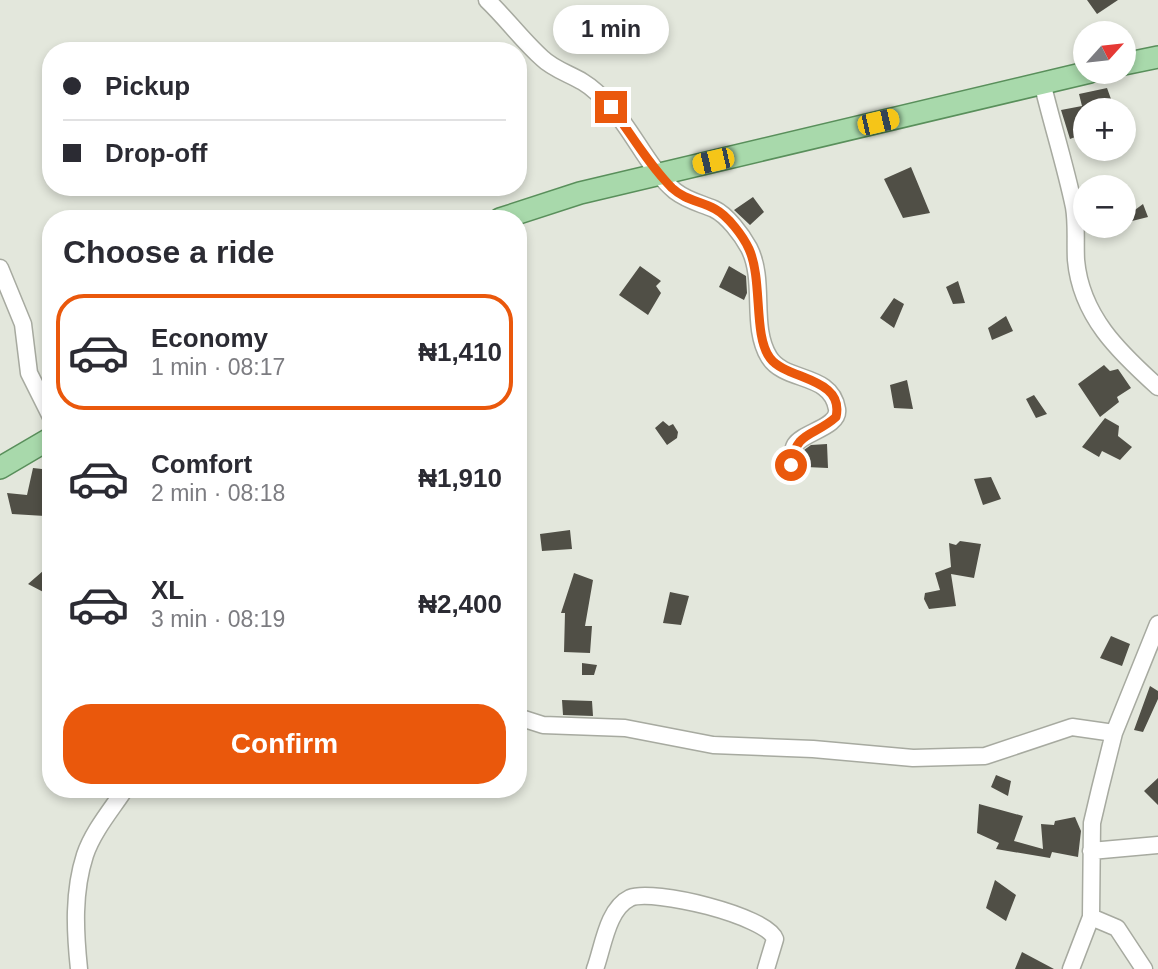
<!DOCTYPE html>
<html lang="en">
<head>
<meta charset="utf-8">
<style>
	:root { --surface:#fff; --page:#f2f2f3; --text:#2b2b33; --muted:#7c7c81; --line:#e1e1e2; --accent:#ea580c }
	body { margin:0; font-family:Helvetica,sans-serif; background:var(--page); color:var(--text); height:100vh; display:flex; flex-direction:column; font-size:26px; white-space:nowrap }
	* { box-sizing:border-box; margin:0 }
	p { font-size:23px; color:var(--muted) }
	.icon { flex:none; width:38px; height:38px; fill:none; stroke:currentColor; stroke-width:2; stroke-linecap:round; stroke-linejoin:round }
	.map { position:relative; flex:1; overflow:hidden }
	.drawer { position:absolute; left:42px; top:210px; width:485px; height:588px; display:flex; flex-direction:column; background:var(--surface); border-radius:28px; box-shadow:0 4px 10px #0003 }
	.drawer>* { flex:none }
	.guide { position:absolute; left:42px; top:42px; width:485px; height:154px; border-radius:28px; box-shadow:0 4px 10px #0003; display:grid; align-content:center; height:154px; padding:0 21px; background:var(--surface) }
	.needle { width:46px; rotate:63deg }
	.controls { position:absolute; left:1073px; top:21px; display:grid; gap:14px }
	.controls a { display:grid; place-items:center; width:63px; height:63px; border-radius:50%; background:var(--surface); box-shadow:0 4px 10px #0003; font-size:35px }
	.end { position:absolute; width:32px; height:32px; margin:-16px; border:9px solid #ea580c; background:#fff; box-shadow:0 0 0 4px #fff }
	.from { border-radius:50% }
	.bubble { position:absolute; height:49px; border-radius:24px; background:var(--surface); box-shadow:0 4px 10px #0003; font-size:23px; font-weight:700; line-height:49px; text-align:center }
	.car { position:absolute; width:21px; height:42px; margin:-21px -10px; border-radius:9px; box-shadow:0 0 5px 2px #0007; background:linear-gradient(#f5c518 24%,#345 0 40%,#f5c518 0 76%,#345 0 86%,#f5c518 0) }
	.guide b { display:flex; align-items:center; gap:24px; height:66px; font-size:26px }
	.guide b+b { border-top:2px solid var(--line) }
	.guide i { width:18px; height:18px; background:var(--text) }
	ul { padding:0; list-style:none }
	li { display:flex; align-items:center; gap:21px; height:116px; margin:0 14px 10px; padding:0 7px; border:4px solid transparent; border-radius:28px }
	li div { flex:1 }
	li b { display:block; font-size:26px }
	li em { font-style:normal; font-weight:700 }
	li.on { border-color:var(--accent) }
	li>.icon { width:63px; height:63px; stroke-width:1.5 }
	h2 { padding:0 21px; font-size:32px; line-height:84px }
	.button { display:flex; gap:14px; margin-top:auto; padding:14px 21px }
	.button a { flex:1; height:80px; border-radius:28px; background:var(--accent); color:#fff; font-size:28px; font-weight:700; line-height:80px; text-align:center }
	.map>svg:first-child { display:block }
	.building { fill:#504f46 }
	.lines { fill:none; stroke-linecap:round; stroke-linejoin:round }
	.minor-casing { stroke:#a7aaa0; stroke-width:19 }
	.major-casing { stroke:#598f5b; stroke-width:24 }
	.minor { stroke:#fff; stroke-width:16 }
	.major { stroke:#a8d9ab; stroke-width:21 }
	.route { stroke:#ea580c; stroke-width:9 }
</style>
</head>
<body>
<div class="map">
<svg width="1158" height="969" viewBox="0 0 1158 969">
	<rect width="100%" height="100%" fill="#e3e7dc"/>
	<path class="building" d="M1087,0H1118L1097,14Z
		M1107,88L1115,110H1085V133L1070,139L1061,110L1082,106L1079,94Z
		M911,167L930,213L903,218L884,179Z
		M753,197L764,212L750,225L734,210Z
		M1143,204L1148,217L1124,223V218Z
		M640,266L661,281L656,286L661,293L648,315L619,295Z
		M729,266L746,276L747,293L744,300L719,287Z
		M958,281L965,303L953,304L946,287Z
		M894,298L904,304L894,328L880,318Z
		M1006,316L1013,331L992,340L988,328Z
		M1104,365L1110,371L1118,369L1131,388L1117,397L1119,402L1100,417L1078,384Z
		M907,380L913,409L894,408L890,385Z
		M1034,395L1047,414L1036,418L1026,399Z
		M1105,418L1119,426L1118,436L1132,447L1120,460L1102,451L1099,457L1082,447Z
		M663,421L669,426L673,424L678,432L677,438L667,445L655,428Z
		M827,444L828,468L806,467L804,450L811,445Z
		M33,468L51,470L45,516L12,514L7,493L27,495Z
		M991,477L1001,499L983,505L974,479Z
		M570,530L572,549L542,551L540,534Z
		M960,541L981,544L974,578L951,574L956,606L929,609L924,599L925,593L940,590L935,573L951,567L949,543L956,545Z
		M51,564V596L28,584Z
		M574,573L593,580L585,626H592L590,653L564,652L565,613H561Z
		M670,592L689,596L681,625L663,623Z
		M1111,636L1130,644L1122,666L1100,658Z
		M582,663L597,665L594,675H582Z
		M1150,686L1158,691V699L1143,732L1134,730Z
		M562,700L592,701L593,716L563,715Z
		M996,775L1011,781L1008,796L991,787Z
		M1158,778V805L1144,791Z
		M979,804L1023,816L1014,841L1043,849L1041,824L1054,825L1055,821L1075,817L1081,831L1078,857L1052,852L1050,858L996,849L999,843L977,833Z
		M995,880L1016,895L1006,921L986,908Z
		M1022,952L1054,969H1015Z"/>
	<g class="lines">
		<g class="minor-casing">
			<path id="minor" d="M487,0C506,18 522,40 542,58C553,69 570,74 583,82C593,88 603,98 611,107C634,133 649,169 675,191C688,201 700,203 714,209C727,215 742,235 749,248C766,281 750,326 769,357C785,383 831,372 837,409C840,427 803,432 795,445C792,450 792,459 791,465
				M1042,82C1052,124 1065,164 1074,207C1077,225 1075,242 1076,260C1081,316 1119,352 1158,387
				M0,268L23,324L29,373L51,417
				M518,717L543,725L625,728L713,745L813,749L913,758L985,756L1072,727L1114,733
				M1091,851L1158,845
				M1091,917L1117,928L1144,969
				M79,969C75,931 73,892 85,855C93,831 112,809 125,789
				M595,969C603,948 607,909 630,898C653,888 767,916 775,939L766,969
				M1071,969L1091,917L1092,823L1100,789L1114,733L1158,624"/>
		</g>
		<g class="major-casing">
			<path id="major" d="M1124,64L1158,57
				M500,219L580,193L1090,72
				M0,468L51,438"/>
		</g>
		<use href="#minor" class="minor"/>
		<use href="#major" class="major"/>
	</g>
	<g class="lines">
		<path class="route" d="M611,107C631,134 649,165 672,188C685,200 700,201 715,209C728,216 743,236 749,249C763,280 753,336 770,358C786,380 845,377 836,417C814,437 796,430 791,465"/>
	</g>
</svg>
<div class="controls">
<a><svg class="needle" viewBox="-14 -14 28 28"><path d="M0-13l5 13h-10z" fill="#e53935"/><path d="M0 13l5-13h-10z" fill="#7c7c81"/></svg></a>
<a>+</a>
<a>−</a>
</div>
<i class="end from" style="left:791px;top:465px"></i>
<i class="end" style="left:611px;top:107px"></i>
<div class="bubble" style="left:553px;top:5px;width:116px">1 min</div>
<i class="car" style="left:878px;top:122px;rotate:77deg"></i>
<i class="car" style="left:713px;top:161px;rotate:257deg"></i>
<div class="guide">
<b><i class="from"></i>Pickup</b>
<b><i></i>Drop-off</b>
</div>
<section class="drawer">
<h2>Choose a ride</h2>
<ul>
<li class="on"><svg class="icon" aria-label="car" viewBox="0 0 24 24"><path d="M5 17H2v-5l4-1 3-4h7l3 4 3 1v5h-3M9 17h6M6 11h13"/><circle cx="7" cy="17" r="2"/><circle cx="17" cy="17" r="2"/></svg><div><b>Economy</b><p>1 min · 08:17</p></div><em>₦1,410</em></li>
<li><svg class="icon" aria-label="car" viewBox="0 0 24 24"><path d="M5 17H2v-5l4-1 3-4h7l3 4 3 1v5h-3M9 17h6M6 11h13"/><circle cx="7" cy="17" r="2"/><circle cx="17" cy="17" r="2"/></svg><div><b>Comfort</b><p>2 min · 08:18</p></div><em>₦1,910</em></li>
<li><svg class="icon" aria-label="car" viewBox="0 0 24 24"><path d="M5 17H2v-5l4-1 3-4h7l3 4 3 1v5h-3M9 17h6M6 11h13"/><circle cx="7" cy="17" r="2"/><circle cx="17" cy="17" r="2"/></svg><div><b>XL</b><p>3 min · 08:19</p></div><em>₦2,400</em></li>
</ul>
<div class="button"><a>Confirm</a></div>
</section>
</div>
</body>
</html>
